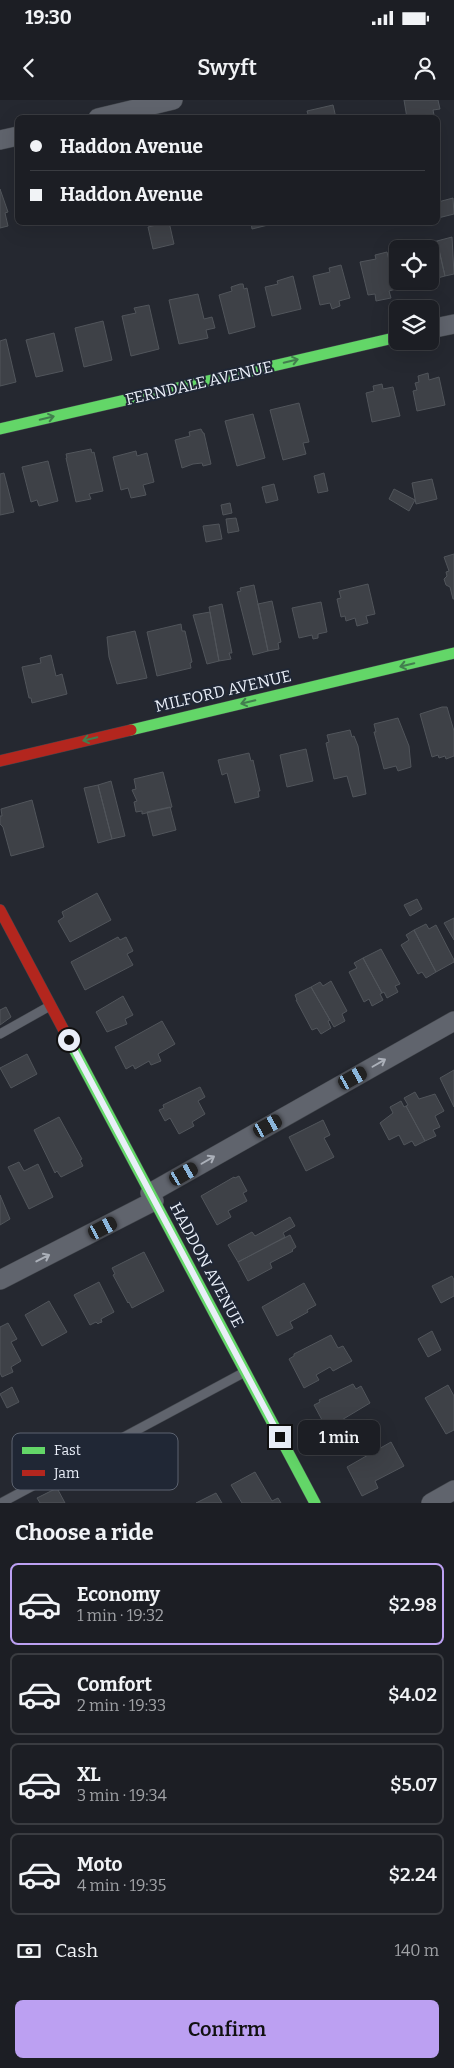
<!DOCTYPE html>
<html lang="en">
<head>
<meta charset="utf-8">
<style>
	:root { --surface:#1c1e24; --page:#25272c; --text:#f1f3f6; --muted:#a0a2a6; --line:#3a3c41; --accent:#bca0f2 }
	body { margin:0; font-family:Bitter,serif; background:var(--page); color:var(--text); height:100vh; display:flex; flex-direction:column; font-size:19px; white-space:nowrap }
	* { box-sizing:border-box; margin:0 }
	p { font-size:16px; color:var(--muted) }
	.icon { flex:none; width:28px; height:28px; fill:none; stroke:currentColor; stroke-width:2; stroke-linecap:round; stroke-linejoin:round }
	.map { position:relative; height:1403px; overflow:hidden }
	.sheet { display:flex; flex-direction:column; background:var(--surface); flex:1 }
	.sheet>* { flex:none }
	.top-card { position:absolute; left:15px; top:15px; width:425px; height:110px; border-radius:8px; box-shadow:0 5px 20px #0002,0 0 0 1px var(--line); display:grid; align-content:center; height:110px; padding:0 15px; background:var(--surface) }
	.fabs { position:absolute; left:389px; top:140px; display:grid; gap:10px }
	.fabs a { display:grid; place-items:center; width:50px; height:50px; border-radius:8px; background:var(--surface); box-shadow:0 5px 20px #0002,0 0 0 1px var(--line); font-size:25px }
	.end { position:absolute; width:22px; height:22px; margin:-11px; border:6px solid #e9eef8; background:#111; box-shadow:0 0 0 2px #111 }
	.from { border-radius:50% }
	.bubble { position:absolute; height:35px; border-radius:8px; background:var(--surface); box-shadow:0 5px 20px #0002,0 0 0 1px var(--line); font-size:16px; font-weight:600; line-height:35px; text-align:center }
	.car { position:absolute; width:15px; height:30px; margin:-15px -8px; border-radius:6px; box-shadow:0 0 4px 1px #0007; background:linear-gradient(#222 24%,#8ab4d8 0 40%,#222 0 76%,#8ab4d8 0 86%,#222 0) }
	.top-card b { display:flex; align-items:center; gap:18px; height:48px; font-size:19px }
	.top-card b+b { border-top:1px solid var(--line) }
	.top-card i { width:12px; height:12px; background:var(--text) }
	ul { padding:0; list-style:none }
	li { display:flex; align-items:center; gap:15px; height:82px; margin:0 10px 8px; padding:0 5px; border:2px solid var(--line); border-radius:8px }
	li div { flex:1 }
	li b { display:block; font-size:19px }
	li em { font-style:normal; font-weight:600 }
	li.active { border-color:var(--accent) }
	li>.icon { width:45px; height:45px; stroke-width:1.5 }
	h2 { padding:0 15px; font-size:22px; line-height:60px }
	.pay { display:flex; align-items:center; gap:12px; height:55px; padding:0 15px; font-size:19px }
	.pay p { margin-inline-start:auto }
	.cta { display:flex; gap:10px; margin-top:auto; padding:10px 15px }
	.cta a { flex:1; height:58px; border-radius:8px; background:var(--accent); color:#111; font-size:20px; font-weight:600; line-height:58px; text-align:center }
	.status { display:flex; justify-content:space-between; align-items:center; height:35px; padding:0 25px; background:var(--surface); direction:ltr }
	.status svg { height:14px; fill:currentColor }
	header { display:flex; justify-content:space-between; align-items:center; height:65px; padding:0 15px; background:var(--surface); font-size:22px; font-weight:600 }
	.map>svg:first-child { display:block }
	.building { fill:#3e4147; stroke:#51555b }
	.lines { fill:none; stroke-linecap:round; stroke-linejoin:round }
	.lane-casing { stroke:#41454b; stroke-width:10 }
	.street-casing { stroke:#41454b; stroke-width:20 }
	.fast-casing { stroke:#41454b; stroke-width:12 }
	.jam-casing { stroke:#41454b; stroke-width:12 }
	.lane { stroke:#60646d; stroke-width:9 }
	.street { stroke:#60646d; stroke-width:19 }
	.fast { stroke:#63d668; stroke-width:11 }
	.jam { stroke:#b3261e; stroke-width:11 }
	.oneway { stroke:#427e4e }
	.oneway2 { stroke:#abb0b9 }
	.route { stroke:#e9eef8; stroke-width:6 }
	.labels { text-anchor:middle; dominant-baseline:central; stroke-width:4; stroke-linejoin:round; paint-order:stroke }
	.street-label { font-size:16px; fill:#e9eef8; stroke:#202735 }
	.key { fill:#202735; stroke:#5c6370; stroke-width:1 }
	.key-label { font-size:14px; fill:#e9eef8 }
</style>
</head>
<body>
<div class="status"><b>19:30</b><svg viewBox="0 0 49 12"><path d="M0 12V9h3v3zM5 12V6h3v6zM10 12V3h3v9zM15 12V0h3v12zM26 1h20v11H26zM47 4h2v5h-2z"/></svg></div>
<header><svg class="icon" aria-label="back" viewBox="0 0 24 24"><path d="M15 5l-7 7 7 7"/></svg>Swyft<svg class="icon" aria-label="person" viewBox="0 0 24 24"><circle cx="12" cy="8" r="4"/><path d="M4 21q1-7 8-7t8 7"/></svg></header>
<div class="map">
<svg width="454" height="1403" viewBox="0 0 454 1403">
	<rect width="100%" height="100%" fill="#252830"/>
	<path class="building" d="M404,0H438L440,9L433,10L434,15L429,18H407Z
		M333,5L336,18H309L307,11Z
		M0,89L8,112L5,113L8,126L0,128Z
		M453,98L454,114L438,118V102Z
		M169,122L174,144L153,149L148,127Z
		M251,122H272V124L252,129Z
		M452,137L454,174L445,176L437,141Z
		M437,141L445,176L430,180V149H422L421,144Z
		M387,152L396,189L389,191L391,198L376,201L375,194L368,195L360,162L376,159L375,155Z
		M341,165L350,198L339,201L340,206L332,209L330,203L320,205L313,176L330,172L329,168Z
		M293,176L301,209L272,216L265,187L278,184L277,181Z
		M240,184H243L244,189L247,188L255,227L229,234L219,195L232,191L231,187Z
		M198,194L204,219L212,217L215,228L206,230L208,238L179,244L169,200Z
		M149,205L159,249L131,256L122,216L136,213L134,208Z
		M103,221L112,260L84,267L75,228Z
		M54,233L63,271L36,277L26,240Z
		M6,239L16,282L0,286V241Z
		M428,273L429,280L439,277L445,305L417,311L413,291L417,290L415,283L419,282L418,276Z
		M382,284L383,289L393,287L400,316L372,322L366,293L374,291L373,286Z
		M299,303L309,342L303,343L306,354L283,360L270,310Z
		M253,314L265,358L237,366L225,321Z
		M201,329L203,333H204L211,364L203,366L202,363L193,364L182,368L175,340L190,336L189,332Z
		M91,349L92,353L94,352L103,391L89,394L91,399L76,402L66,358H67L66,354Z
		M136,351L137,356L147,353L154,382L143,385L146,395L131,398L128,388L121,390L113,357Z
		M48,361L58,401L39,406L37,400L31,402L22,367Z
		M4,373L14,412L0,415V374Z
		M324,373L328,391L318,393L314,376Z
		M432,379L437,399L416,404L412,383Z
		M274,384L278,400L266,403L262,387Z
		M394,389L415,400L409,411L389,399Z
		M230,403L232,413L223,415L221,405Z
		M236,418L239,431L228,433L226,419Z
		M219,424L222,439L206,442L203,426Z
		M454,454V499H453L450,487L446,485L444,479L447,476L446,472L449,471L444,457Z
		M368,484L375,514L366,516L368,523L357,526L355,518L346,521L345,516L341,517L337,499L341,498L339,491Z
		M254,485L268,551L253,555L237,492L241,491L240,488Z
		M272,501L281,542L278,543L279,549L268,551L258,504Z
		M321,502L327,532L318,534V538L313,539L312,535L299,538L292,508Z
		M222,504L232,553H229L231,559L219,561L209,507Z
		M210,512L219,561L207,564L193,515Z
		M181,524L182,531H185L192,562L190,563L191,568L157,576L147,532Z
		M135,531L147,578L117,584L109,557L107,537Z
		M51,555L56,576L62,574L67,594L32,603L31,598H29L22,567L41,563L40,558Z
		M442,607H447L454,631V656L446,659L445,656L439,658L438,655L432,657L420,614Z
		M398,618L409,646L411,667L398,671L396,666L384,669L374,632H376L374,624Z
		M350,630L352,637L354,636L358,646L366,694L353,697L347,676L334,679L326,643L329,642L327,635Z
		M306,649L313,681L287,687L280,655Z
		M249,653L251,661L253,660L260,691H258L259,697L235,703L227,673L222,675L218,660Z
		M163,672L172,707L142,714V711L136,712L134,702L137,701L132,690L136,689L134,679Z
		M111,681L125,736L112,739L98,685Z
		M98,685L112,739L98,743L84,688Z
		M32,700L44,747L11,756L3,727L0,724V716H2L1,709Z
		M170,707L176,730L153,736L147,712Z
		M97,793L111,820L70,842L58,821L64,817L62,812Z
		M417,799L422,809L410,816L404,805Z
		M454,818V840L444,823Z
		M426,824L429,829L436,825L454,860V862L436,872L414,830Z
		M414,830L436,872L426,878L422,872L418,874L401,845L409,840L406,835Z
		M118,837L120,840L126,837L133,851L127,854L133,865L85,890L71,862Z
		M381,849L400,884L395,886L398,892L387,898L384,892L382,893L363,858Z
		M363,858L382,893L380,894L383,900L372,906L369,899L364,902L349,872L357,868L354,863Z
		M331,881L347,911L342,914L345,921L334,927L311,887L320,882L323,886Z
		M311,887L330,920L328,921L331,928L321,934L317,928L312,930L296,900H297L295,895Z
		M123,896L133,915L125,919L127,924L107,932L96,912Z
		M6,907L11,917L0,925V910Z
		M162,921L175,944L158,954L161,961L151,965L149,961L135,969L133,965L126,969L115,947Z
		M27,954L37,974L11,988L0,968Z
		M454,970V1007L440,978Z
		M200,987L205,997L198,1001L205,1014L192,1022L194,1026L179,1034L170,1018L165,1021L159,1010L164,1008L163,1005Z
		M415,992L419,999L435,994L444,1011L435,1016L440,1027L433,1030L436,1036L425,1041L406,1006L408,1005L404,998Z
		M401,1001L404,1007L406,1006L425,1041L415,1046L412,1041L404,1045L399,1035L389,1040L380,1023L393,1013L390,1007Z
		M59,1017L82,1059L80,1060L83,1066L61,1077L57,1071L55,1073L34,1030Z
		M323,1020L330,1035L324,1038L334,1057L306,1071L289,1037Z
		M19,1062L24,1071L38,1064L53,1097L29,1109L8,1067Z
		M239,1076L247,1091L243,1093L247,1101L228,1111L231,1117L217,1125L201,1096L234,1077L235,1078Z
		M0,1095L10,1119L0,1125Z
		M290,1117L295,1126L283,1133L285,1137L238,1162L228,1145L252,1132L255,1136Z
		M290,1135L296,1147L292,1150L293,1151L270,1163L272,1168L248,1181L238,1162Z
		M144,1152L164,1191L132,1208L129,1202L128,1203L113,1175L115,1174L112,1168Z
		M452,1176L454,1180V1196L441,1203L432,1186Z
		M99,1182L114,1212L101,1219L102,1222L99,1223L98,1224L96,1222L90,1225L74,1195Z
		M304,1183L316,1205L307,1210L308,1212L290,1222L293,1228L277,1236L262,1207Z
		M49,1201L67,1232L42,1246L25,1215Z
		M8,1223L17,1239L11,1242L21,1261L11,1267L13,1272L2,1277L0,1273V1227Z
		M432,1231L441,1250L428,1257L418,1239Z
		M331,1235L338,1248L343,1246L352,1261L333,1271L330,1267L316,1275L319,1280L304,1288L289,1259L294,1256V1254Z
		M353,1284L356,1289L361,1286L370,1303L340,1321L343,1326L329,1333L314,1305L320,1302L319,1300Z
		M448,1285L454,1296V1330L446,1334L425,1298Z
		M12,1287L19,1302L7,1308L0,1294Z
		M391,1342L404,1366L375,1381L378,1388L362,1396L347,1367Z
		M255,1372L272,1401L278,1398L281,1403H242L231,1385Z
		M57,1388L65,1403H40L37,1398Z
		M216,1393L222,1403H196Z"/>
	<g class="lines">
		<g class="lane-casing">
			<path id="lane" d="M0,934L48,907
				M1,1403L243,1273"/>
		</g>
		<g class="street-casing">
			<path id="street" d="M98,18L173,0
				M0,40L18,36
				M430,229L454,224
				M150,1093L454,921
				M0,1180L154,1101
				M431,1403L454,1390"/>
		</g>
		<g class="fast-casing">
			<path id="fast" d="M0,329L398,237
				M131,630L454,553
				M69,940L315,1403"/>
		</g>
		<g class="jam-casing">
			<path id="jam" d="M0,661L131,630
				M0,810L69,940"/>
		</g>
		<use href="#lane" class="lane"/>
		<use href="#street" class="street"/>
		<use href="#fast" class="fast"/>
		<use href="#jam" class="jam"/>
	</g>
	<defs><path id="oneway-shaft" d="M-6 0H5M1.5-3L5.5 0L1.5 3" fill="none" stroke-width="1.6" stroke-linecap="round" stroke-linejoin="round" transform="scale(1.25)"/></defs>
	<g class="oneway">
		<use href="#oneway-shaft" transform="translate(291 261) rotate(-13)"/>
		<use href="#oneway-shaft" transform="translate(47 318) rotate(-13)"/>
		<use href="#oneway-shaft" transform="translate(407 565) rotate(167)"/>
		<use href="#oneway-shaft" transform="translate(248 602) rotate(167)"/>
		<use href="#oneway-shaft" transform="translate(90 639) rotate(167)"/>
	</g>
	<g class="oneway2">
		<use href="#oneway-shaft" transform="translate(379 963) rotate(-30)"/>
		<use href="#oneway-shaft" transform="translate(208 1060) rotate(-30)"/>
		<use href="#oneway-shaft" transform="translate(43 1158) rotate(-27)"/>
	</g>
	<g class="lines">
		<path class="route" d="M69,940L280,1337"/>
	</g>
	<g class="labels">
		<g class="street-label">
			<text transform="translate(199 283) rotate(-13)">FERNDALE AVENUE</text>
			<text transform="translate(223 591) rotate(-13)">MILFORD AVENUE</text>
			<text transform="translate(207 1165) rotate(62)">HADDON AVENUE</text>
		</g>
	</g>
	<rect x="12" y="1333" width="166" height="57" rx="8" class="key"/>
	<rect x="22" y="1347" width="23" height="7" fill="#63d668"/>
	<rect x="22" y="1370" width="23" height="6" fill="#b3261e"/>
	<g class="key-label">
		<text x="54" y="1355">Fast</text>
		<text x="54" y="1378">Jam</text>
	</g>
</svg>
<div class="fabs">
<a><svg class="icon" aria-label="locate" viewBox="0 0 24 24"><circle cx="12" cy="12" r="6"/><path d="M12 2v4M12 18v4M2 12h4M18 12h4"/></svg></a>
<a><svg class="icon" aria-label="layers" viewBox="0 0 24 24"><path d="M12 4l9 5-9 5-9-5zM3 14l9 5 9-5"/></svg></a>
</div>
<i class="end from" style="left:69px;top:940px"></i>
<i class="end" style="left:280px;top:1337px"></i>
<div class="bubble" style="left:298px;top:1320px;width:82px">1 min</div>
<i class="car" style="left:353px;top:978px;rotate:61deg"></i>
<i class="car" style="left:268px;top:1026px;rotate:61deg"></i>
<i class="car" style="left:184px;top:1074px;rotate:60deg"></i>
<i class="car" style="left:103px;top:1128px;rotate:63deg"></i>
<div class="top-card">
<b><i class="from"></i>Haddon Avenue</b>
<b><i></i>Haddon Avenue</b>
</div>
</div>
<section class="sheet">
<h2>Choose a ride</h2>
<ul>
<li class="active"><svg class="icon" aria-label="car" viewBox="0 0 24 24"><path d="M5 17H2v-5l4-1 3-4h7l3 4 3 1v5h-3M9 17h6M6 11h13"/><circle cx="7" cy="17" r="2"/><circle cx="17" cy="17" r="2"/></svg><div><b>Economy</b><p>1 min · 19:32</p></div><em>$2.98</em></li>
<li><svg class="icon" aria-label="car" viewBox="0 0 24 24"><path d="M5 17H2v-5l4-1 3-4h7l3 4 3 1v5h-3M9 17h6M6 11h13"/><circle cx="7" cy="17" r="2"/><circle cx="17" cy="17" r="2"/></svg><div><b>Comfort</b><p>2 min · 19:33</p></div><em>$4.02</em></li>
<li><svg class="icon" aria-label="car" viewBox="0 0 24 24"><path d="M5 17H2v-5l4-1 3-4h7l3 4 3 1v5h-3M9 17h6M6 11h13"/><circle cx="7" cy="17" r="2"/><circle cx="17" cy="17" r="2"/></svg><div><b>XL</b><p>3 min · 19:34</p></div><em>$5.07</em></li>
<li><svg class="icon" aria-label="car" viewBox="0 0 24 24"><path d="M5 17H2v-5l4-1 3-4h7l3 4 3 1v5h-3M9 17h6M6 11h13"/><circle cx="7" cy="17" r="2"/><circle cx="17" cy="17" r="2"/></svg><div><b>Moto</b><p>4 min · 19:35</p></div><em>$2.24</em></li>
</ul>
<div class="pay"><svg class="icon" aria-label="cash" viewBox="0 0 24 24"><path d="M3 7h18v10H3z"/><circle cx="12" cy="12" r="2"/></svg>Cash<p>140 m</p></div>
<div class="cta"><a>Confirm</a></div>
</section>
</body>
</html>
